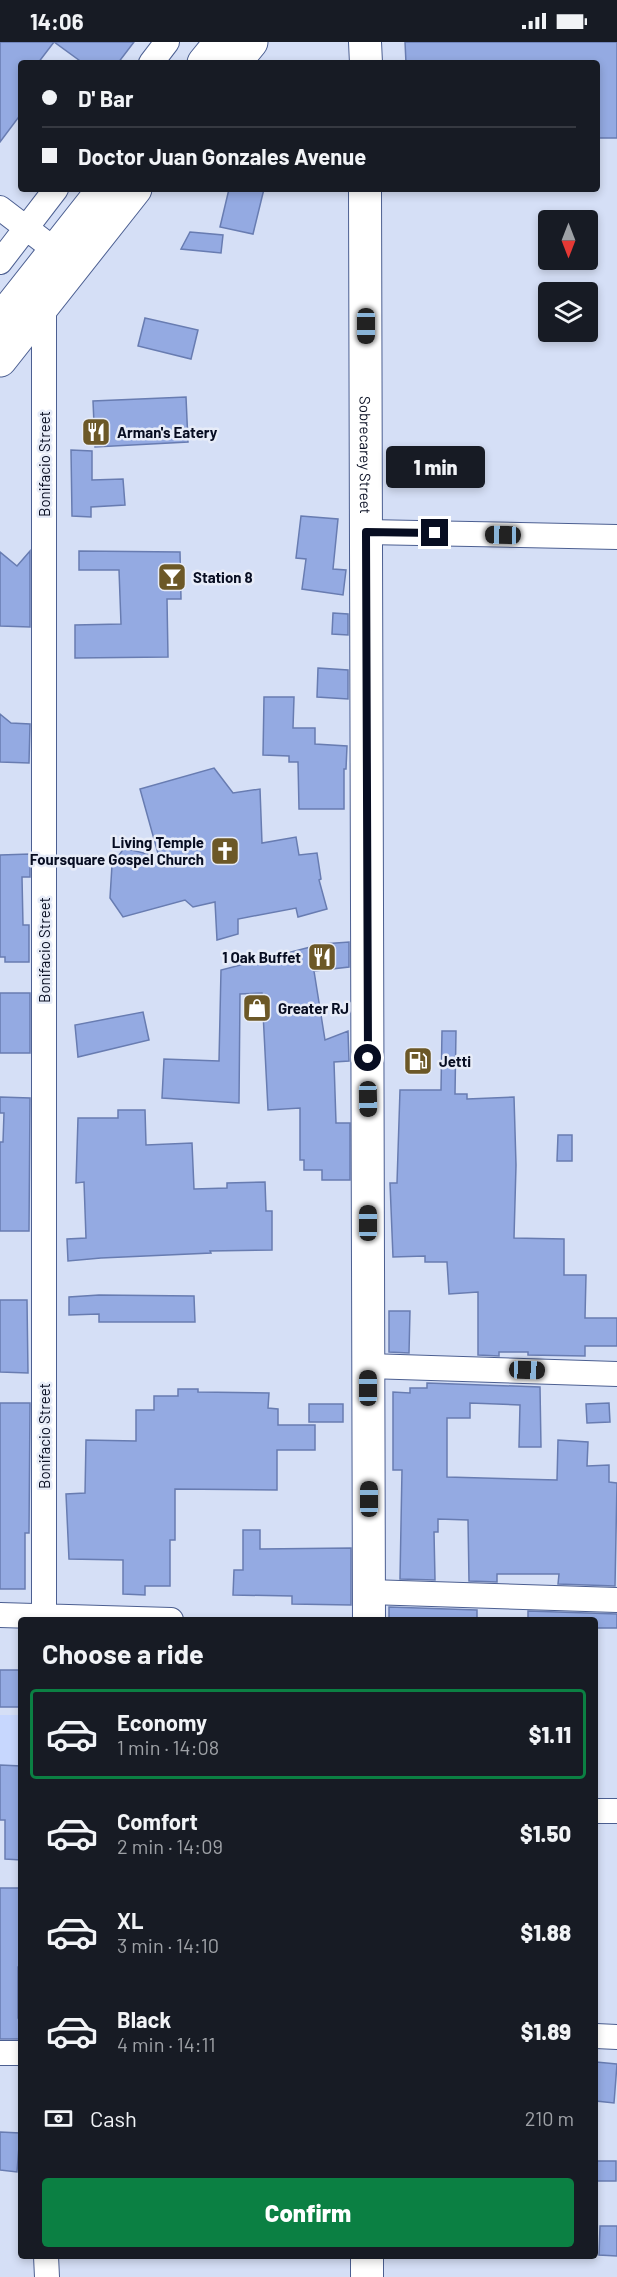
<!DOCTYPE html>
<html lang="en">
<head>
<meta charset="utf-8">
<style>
	:root { --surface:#171b24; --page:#20242c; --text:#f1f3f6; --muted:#9ea1a6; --line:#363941; --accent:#0b8043 }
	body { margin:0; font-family:Barlow,sans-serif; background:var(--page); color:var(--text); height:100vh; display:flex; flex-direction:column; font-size:22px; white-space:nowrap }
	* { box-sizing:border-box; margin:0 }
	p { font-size:20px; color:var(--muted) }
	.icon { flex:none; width:33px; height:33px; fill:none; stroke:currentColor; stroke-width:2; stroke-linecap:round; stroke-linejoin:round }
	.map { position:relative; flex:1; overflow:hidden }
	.drawer { position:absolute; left:18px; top:1575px; width:580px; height:642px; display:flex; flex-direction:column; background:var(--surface); border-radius:6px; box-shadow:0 3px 9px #0003 }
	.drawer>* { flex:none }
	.banner { position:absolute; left:18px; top:18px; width:582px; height:132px; border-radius:6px; box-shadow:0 3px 9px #0003; display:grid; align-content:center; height:132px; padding:0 24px; background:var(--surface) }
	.needle { width:39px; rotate:180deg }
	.tools { position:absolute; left:538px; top:168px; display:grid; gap:12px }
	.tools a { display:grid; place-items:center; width:60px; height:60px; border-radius:6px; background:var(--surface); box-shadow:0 3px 9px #0003; font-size:30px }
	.end { position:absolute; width:27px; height:27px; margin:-14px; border:8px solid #070d21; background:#fff; box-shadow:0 0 0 3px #fff }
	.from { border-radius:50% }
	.bubble { position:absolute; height:42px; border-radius:6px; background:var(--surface); box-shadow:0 3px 9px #0003; font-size:20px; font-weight:800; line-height:42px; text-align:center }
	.car { position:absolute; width:18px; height:36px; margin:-18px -9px; border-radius:8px; box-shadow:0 0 4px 2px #0007; background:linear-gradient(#222 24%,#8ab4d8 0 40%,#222 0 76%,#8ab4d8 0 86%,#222 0) }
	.banner b { display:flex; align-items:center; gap:21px; height:57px; font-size:22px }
	.banner b+b { border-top:2px solid var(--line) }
	.banner i { width:15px; height:15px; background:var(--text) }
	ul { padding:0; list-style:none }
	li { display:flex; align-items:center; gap:18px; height:90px; margin:0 12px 9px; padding:0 12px; border:3px solid transparent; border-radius:6px }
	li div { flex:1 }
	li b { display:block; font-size:22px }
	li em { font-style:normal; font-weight:800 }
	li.selected { border-color:var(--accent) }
	li>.icon { width:54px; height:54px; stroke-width:1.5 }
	h2 { padding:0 24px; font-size:27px; line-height:72px }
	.pay { display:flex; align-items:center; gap:15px; height:66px; padding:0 24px; font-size:22px }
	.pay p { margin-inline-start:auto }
	.primary-button { display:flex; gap:12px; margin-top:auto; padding:12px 24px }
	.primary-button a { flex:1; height:69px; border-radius:6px; background:var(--accent); color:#fff; font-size:24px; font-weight:800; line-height:69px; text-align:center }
	.status { display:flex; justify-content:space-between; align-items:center; height:42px; padding:0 30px; background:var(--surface); direction:ltr }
	.status svg { height:16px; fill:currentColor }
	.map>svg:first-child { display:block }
	.built { fill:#c7d7fe }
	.building { fill:#94aae2; stroke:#687cb1; stroke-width:1.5 }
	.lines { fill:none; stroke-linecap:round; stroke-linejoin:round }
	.minor-casing { stroke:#4c5f91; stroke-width:26 }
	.major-casing { stroke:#4c5f91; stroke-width:34 }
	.highway-casing { stroke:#4c5f91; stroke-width:35 }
	.minor { stroke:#fff; stroke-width:24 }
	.major { stroke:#fff; stroke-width:32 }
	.highway { stroke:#fff; stroke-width:33 }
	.route { stroke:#070d21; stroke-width:8 }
	.labels { text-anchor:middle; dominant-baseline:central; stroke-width:5; stroke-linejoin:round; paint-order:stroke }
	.poi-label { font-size:15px; font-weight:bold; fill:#070d21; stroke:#e7ecf8; text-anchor:start }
	.street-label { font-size:15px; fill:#070d21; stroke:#e7ecf8 }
</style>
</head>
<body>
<div class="status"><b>14:06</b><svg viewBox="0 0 49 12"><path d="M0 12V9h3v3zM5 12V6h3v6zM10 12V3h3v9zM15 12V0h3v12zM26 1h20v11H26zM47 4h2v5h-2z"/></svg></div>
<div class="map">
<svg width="617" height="2235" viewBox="0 0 617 2235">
	<rect width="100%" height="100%" fill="#d5dff6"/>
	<path class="built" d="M0,1673H21V1762H0Z"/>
	<path class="building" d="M0,0H134L118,21H83L54,0L38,21H21V72L0,100Z
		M405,0H617V96H597V21H406Z
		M229,147H264L253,192L220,185Z
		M190,190L223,193L221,211L181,207Z
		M145,276L198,288L191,317L138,304Z
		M186,355L188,400L95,405L93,359Z
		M71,408L92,409V438L123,437L125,463L91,465V475L72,474Z
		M301,474L338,477L333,527L346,528L343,553L302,547L306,517L296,516Z
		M30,509V585L0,584V510L17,524Z
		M79,509L180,510L181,557H167L168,615L75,616V583L121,582L119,528H79Z
		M333,571L348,572V593L332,592Z
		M318,626L348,628V657L317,655Z
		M264,655H294L293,686H315V702L347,704L346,727H344V767H299L298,720H289V714L263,713Z
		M0,672L11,681L30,682L29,721L0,720Z
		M214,726L233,751L260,747L262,801L296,795L299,813L317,811L321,837L319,838L327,867L298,875L296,866L238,877V892L217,898L215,860L193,865L185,858L123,875L110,856L112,823L124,806L159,815L140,747Z
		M30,812V835H22L23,883H29V920H5V915H0V813Z
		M349,900V925L314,929L325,998L348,989L349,1019L334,1020L336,1081H350V1138H322V1128H304V1118H300V1066L268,1068L262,951L240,952L239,1061L162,1056L164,1017L219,1019L221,928L322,902Z
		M0,951H30V1011H0Z
		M143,970L149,998L78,1015L75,983Z
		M442,989H456L455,1052H467V1057L514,1055L516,1123L514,1196L564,1197V1233H586L585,1276H617V1304H585V1314L528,1313V1310H499V1314L478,1313V1250L449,1252L447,1220H425V1214L393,1215L390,1141H397L400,1048H441Z
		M0,1055L30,1056L29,1189H0V1100H3L4,1071H0Z
		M118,1068H145L146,1103L192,1101L194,1147L227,1146V1141L265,1140L266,1169H272V1208L210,1209L211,1211L101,1216L68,1219L67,1197L86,1196L84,1140L76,1141L78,1076H118Z
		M558,1093H572V1119H557Z
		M99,1253L194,1254L195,1280H99V1272L69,1273V1255Z
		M0,1258H27L28,1331L0,1330Z
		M389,1269H410L409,1311L389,1310Z
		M427,1341L540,1345L541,1405H519L520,1363L470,1361V1376H447V1435L557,1438L558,1398L588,1400L587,1424L609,1423V1440L617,1441L615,1544L558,1542L559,1532H497V1540L469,1539L468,1478L438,1477V1490H434L435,1538L400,1537L402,1428H393V1350L410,1351V1346H427Z
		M178,1347H198V1350L269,1351L268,1366L278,1367V1383H315V1408H277V1448L175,1447V1498H170V1544H145V1553L123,1552V1518L69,1517L66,1452L85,1451L86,1398L136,1399V1368H154V1354H178Z
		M0,1361H30L29,1491H25V1547H0Z
		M609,1361L610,1380L587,1381L586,1362Z
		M309,1362H343V1380H309Z
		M243,1488H260V1507L351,1506V1563L292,1562V1554L233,1553L234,1528H243Z
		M389,1565L477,1568V1578H389Z
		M528,1569L617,1572V1586H596V1578H528Z
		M0,1628H21V1665H0Z
		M0,1723L21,1724V1818L5,1817V1778H0Z
		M0,1846H21V1925H18V1976H21V1997H0Z
		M596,2020L617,2022L614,2061L596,2059Z
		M0,2090L20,2091L17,2130L0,2128Z
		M596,2119H616V2139H596Z
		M600,2184H617V2214L599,2213Z"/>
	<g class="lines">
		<g class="minor-casing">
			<path id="minor" d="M151,21L167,0
				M0,166L68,218
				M0,220L56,147
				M41,259L44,262V1578
				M366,490L617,495
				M368,1324L617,1332
				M369,1550L617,1558
				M0,1573L171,1578
				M596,1769H617
				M596,1994L617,1995
				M0,2011H21
				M46,2214L47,2235"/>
		</g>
		<g class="major-casing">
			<g id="major">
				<path d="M365,0L366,21"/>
				<path id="s1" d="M365,147L369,1578"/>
				<path d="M367,2235V2214"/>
			</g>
		</g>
		<g class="highway-casing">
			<path id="highway" d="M204,21L221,0
				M234,21L251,0
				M0,279L104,147
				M0,318L135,147"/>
		</g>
		<use href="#minor" class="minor"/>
		<use href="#major" class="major"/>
		<use href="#highway" class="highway"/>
	</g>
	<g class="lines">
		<path class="route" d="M368,1016L366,490L435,491"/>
	</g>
	<defs>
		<g id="restaurant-square" transform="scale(1.5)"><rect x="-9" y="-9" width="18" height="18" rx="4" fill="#6c5827" stroke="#e7ecf8"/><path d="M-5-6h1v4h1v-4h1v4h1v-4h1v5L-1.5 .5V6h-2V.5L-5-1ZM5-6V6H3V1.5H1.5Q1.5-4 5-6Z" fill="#fff"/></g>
		<g id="bar-square" transform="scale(1.5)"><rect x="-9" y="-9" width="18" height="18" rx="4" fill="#6c5827" stroke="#e7ecf8"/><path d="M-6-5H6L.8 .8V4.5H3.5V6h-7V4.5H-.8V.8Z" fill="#fff"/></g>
		<g id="church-square" transform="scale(1.5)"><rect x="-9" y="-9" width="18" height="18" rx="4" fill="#6c5827" stroke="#e7ecf8"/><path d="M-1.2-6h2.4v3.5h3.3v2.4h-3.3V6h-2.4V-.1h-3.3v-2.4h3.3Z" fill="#fff"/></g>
		<g id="shop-square" transform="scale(1.5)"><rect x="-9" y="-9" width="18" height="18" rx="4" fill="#6c5827" stroke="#e7ecf8"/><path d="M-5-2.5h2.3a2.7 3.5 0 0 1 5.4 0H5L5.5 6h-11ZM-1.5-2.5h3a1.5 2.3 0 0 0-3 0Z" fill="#fff"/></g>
		<g id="fuel-square" transform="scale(1.5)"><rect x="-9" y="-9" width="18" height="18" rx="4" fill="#6c5827" stroke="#e7ecf8"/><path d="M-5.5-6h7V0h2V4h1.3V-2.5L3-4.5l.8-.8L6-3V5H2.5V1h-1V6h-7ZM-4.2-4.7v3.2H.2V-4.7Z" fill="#fff"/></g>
	</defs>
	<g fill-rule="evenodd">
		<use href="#restaurant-square" x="96" y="390"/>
		<use href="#bar-square" x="172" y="535"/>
		<use href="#church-square" x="225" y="809"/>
		<use href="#restaurant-square" x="322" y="915"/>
		<use href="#shop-square" x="257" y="966"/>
		<use href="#fuel-square" x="418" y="1019"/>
	</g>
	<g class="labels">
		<g class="poi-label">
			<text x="117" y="390">Arman's Eatery</text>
			<text x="193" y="535">Station 8</text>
			<text x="204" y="800" text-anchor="end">Living Temple<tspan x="204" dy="17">Foursquare Gospel Church</tspan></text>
			<text x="301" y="915" text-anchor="end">1 Oak Buffet</text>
			<text x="278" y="966">Greater RJ</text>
			<text x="439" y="1019">Jetti</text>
		</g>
		<g class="street-label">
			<text stroke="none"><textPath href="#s1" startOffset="266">Sobrecarey Street</textPath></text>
			<text transform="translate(44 422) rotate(-90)">Bonifacio Street</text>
			<text transform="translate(44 908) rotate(-90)">Bonifacio Street</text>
			<text transform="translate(44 1394) rotate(-90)">Bonifacio Street</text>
		</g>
	</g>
</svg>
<div class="tools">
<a><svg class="needle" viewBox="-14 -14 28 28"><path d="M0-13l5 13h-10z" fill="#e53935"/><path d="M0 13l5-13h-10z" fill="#9ea1a6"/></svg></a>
<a><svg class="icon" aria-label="layers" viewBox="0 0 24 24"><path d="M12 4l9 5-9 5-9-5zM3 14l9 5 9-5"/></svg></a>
</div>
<i class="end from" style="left:368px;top:1016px"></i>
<i class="end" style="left:435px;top:491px"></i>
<div class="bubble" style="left:386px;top:404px;width:99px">1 min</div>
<i class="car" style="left:366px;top:284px;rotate:180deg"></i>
<i class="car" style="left:503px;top:493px;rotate:271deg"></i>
<i class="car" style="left:368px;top:1057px;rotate:179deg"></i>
<i class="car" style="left:368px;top:1181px;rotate:0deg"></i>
<i class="car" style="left:527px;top:1328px;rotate:92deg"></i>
<i class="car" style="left:368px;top:1346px;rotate:0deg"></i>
<i class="car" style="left:369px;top:1457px;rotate:0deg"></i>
<div class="banner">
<b><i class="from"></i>D' Bar</b>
<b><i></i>Doctor Juan Gonzales Avenue</b>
</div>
<section class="drawer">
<h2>Choose a ride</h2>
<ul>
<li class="selected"><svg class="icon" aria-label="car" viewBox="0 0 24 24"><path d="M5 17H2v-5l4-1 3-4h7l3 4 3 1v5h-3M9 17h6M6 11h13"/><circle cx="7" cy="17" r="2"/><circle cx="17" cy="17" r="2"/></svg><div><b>Economy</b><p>1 min · 14:08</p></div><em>$1.11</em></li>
<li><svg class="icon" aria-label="car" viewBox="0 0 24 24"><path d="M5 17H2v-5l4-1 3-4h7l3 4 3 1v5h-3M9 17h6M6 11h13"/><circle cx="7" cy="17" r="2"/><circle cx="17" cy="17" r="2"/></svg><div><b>Comfort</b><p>2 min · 14:09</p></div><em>$1.50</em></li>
<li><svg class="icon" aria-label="car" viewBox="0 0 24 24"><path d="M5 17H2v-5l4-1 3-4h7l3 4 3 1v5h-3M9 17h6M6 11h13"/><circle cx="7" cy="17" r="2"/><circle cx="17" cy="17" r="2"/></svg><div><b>XL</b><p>3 min · 14:10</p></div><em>$1.88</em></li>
<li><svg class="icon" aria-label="car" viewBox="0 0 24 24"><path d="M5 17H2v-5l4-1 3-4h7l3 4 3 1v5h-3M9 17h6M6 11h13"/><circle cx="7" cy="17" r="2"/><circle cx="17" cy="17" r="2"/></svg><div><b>Black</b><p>4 min · 14:11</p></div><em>$1.89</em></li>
</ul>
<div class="pay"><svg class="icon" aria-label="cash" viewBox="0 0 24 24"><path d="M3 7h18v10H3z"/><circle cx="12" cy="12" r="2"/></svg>Cash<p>210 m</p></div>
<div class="primary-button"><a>Confirm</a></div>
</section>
</div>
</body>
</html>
